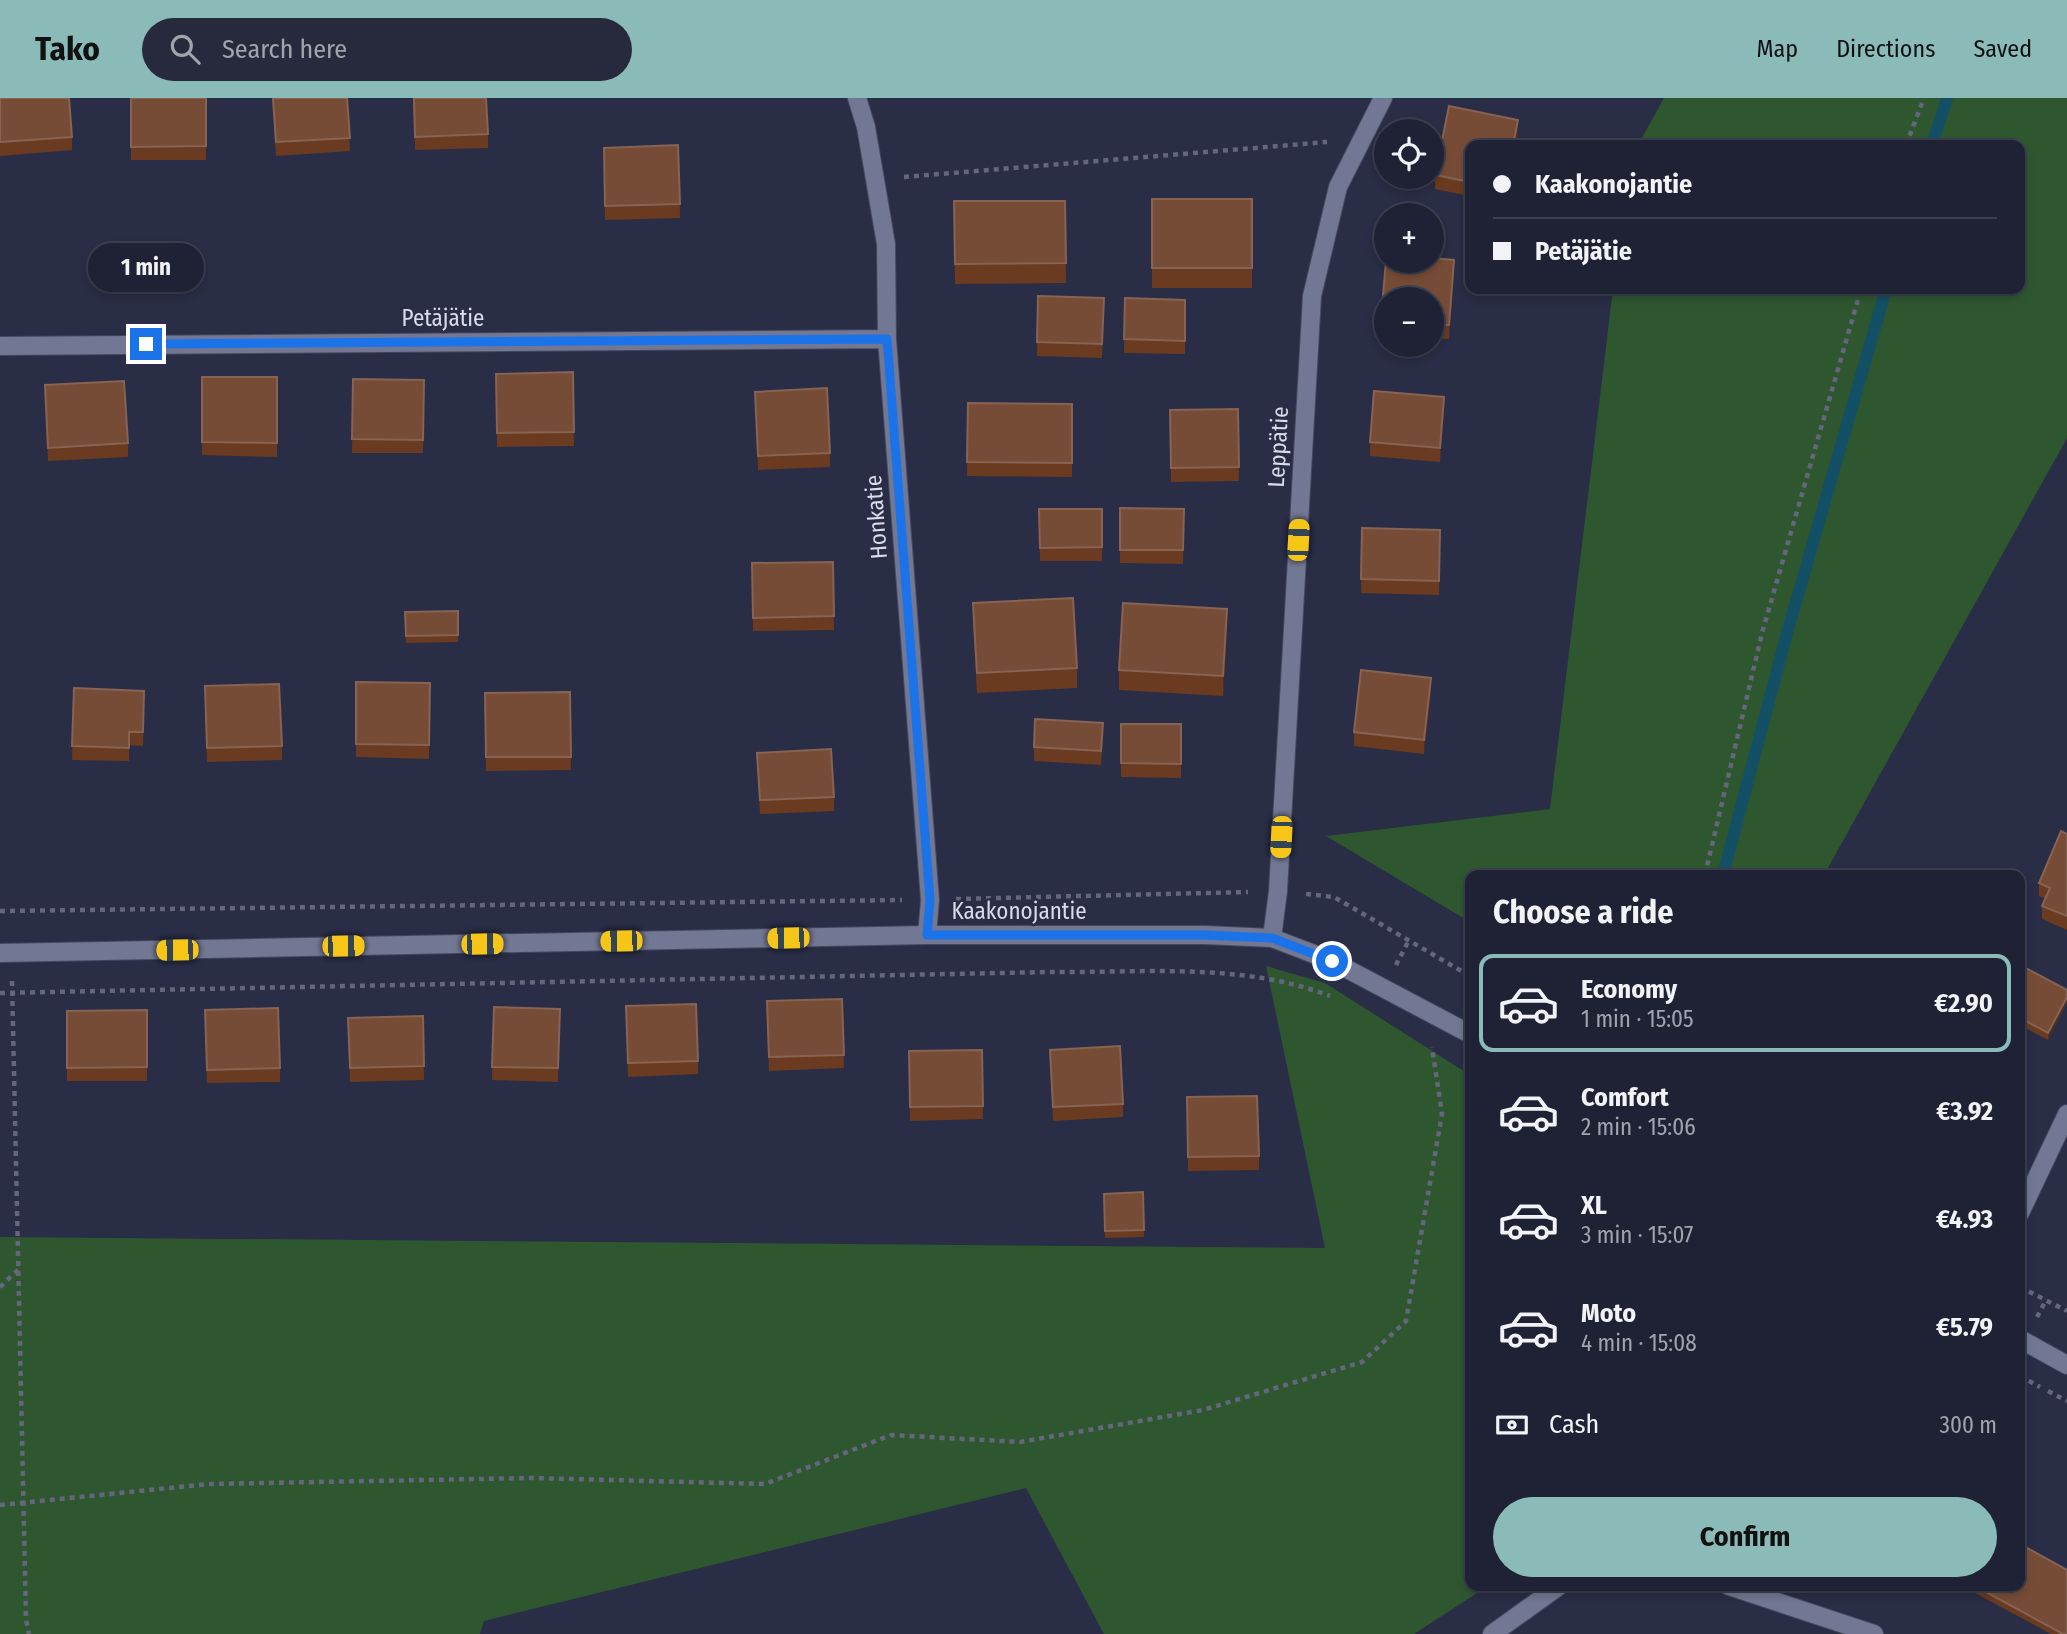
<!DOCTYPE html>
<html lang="en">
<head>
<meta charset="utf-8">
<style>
	:root { --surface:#1f2234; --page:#272a3c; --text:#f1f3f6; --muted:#a1a4ac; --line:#3c3f4f; --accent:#8bbbb9 }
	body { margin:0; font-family:"Fira Sans Condensed",sans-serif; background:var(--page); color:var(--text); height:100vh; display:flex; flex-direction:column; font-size:26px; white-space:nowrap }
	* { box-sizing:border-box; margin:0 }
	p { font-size:23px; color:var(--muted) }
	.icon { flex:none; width:38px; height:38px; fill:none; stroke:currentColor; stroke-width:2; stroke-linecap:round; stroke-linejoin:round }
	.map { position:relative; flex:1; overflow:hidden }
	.panel { position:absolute; left:1465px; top:772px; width:560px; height:721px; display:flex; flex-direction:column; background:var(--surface); border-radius:14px; box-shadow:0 4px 10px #0003,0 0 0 2px var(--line) }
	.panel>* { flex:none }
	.guide { position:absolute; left:1465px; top:42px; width:560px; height:154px; border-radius:14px; box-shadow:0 4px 10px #0003,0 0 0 2px var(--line); display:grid; align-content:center; height:154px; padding:0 28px; background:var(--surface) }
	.buttons { position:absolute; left:1374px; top:21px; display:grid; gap:14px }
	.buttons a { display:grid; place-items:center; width:70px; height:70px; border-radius:50%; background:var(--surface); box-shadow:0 4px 10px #0003,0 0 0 2px var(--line); font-size:35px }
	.end { position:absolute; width:32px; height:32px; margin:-16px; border:9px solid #1a73e8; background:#fff; box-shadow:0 0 0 4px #fff }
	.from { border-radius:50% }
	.bubble { position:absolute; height:49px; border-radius:24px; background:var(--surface); box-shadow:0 4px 10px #0003,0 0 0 2px var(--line); font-size:23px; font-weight:700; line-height:49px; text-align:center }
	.car { position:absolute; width:21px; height:42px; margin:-21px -10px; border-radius:9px; box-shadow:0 0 5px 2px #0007; background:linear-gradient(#f5c518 24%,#345 0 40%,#f5c518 0 76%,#345 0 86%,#f5c518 0) }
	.guide b { display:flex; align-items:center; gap:24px; height:66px; font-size:26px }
	.guide b+b { border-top:2px solid var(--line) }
	.guide i { width:18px; height:18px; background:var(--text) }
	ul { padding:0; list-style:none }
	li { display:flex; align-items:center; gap:21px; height:98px; margin:0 14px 10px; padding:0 14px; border:4px solid transparent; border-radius:14px }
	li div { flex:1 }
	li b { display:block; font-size:26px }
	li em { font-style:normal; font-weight:700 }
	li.on { border-color:var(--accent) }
	li>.icon { width:63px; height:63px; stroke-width:1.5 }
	h2 { padding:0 28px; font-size:32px; line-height:84px }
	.pay { display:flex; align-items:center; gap:18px; height:77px; padding:0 28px; font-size:26px }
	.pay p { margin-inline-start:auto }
	.cta { display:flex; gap:14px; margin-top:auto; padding:14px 28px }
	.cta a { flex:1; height:80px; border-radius:42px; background:var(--accent); color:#111; font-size:28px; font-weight:700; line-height:80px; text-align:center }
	header { display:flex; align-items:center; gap:42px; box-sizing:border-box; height:98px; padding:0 35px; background:var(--accent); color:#111 }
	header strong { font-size:33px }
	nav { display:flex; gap:38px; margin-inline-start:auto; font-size:24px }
	.search { width:490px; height:63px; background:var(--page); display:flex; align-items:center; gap:18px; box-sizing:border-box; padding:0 24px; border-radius:38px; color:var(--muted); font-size:26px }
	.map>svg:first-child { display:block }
	.green { fill:#2e5730 }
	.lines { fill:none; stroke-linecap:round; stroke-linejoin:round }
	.stream { stroke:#145065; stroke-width:12 }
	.minor-casing { stroke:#46495d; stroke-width:20 }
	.path { stroke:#63667c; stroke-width:4.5; stroke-dasharray:5 5; stroke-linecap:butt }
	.minor { stroke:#727793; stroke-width:18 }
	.wall { fill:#6a3b20 }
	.shaded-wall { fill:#4b2e26 }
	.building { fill:#764c36; stroke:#866353; stroke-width:2 }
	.route { stroke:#1a73e8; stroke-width:9 }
	.labels { text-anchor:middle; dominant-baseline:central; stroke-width:5; stroke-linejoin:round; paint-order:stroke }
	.street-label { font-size:23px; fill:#d9dcec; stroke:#292d45 }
</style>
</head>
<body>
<header>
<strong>Tako</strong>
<div class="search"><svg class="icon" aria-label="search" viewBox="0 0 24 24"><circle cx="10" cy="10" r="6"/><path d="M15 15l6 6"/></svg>Search here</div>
<nav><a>Map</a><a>Directions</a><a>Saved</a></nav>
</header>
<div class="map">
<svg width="2067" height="1536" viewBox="0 0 2067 1536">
	<rect width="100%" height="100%" fill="#292d45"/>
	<path class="green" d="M1664,0H2067V340L1824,777H1470V824L1326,738L1550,711L1613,191H2020V47H1638Z
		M1266,868L1325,885L1470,977V1488H1488L1414,1536H1104L1026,1390L484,1523L480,1536H0V1139L1325,1150Z"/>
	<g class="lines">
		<path class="stream" d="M1932,47L1947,0
			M1723,777L1787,535L1886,191"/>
		<g class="minor-casing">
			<path id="minor" d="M857,0L866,29L886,146L887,241L930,802L927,837
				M0,248L887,241
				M1272,840L1278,793L1312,198L1338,89L1383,0
				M0,855L927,837H1205L1272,840L1332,863L1470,936
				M2020,1115L2067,1016
				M2020,1241L2067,1267
				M1729,1488L1874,1536
				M1492,1536L1559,1488"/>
		</g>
		<path class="path" d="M1906,47L1924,0
			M904,79L1327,44
			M1705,777L1762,535L1861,191
			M1306,796L1334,799L1470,878
			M956,801L1248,794
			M0,813L902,802
			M1396,867L1409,842
			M12,883L26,1521L29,1536
			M0,895L1050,874C1141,875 1243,864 1330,898
			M0,1189L19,1171
			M2020,1189L2067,1213
			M2037,1219L2046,1202
			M2020,1278L2040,1289
			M2048,1293L2067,1303
			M0,1407L209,1386L532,1380L765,1386L891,1337L1020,1344L1203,1312L1362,1264L1406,1223L1442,1016L1432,949"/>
		<use href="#minor" class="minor"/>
	</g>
	<path class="wall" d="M0,0L72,39V52L0,58Z
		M131,0H206V62H131Z
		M272,0H347L350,53L276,58Z
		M413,0L488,36V50L415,52Z
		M1449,8L1518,22V36L1516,47H1470V98L1435,91V77Z
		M678,47L680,120L605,122L604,50Z
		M1152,101H1252V190H1152Z
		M954,103H1065L1066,185L955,186Z
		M1432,160L1454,162V176L1449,241L1432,240V201H1386V236L1381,235V222L1386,162V163H1432Z
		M1038,198L1104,200L1102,260L1037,258Z
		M1125,200L1185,202V256L1124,255Z
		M573,274L574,348L497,349L496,276Z
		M202,279H277V359L202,357Z
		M353,281L424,282L423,355H352Z
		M45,287L128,345V359L48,363Z
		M755,294L830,355V369L758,372Z
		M968,305L1072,306V379L967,378Z
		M1238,311L1239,383L1171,384L1170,312Z
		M1444,313L1440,364L1370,358V344Z
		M1120,410L1184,411L1183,466L1120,465Z
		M1039,411H1102V463H1040Z
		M1362,430L1440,432L1439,497L1361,495Z
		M833,464L834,532L753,533L752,465Z
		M973,505L1077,570V590L977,595L973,525Z
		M458,513V544L406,545L405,514Z
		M1227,531L1223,598L1119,592V572Z
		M356,584L430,585L429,661L356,659Z
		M74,590L144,593L143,648L129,647V663L72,662Z
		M1431,593L1424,656L1354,648V634Z
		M570,594L571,672L486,673L485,595Z
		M205,602L282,648V662L207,664Z
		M1121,626H1181V680L1121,679Z
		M1103,638L1101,667L1034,663V649Z
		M757,655L834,699V713L760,716Z
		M2067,736V832L2042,821V808L2045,801L2039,798V785Z
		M2020,867L2067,892L2048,942L2020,927Z
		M842,901L844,970L769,973L767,916Z
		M626,908L698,963V976L628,979Z
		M494,909L560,911L558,984L492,982Z
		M147,912V983H67V913Z
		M423,918L424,982L350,984L348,920Z
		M205,926L280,970V984L207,985Z
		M982,952L983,1021L910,1023L909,953Z
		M1050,952L1123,1006V1019L1053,1023Z
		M1187,999L1259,1058V1072L1188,1073Z
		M1143,1094L1144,1139L1105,1140L1104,1096Z
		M1962,1488H2020L2067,1536H2051Z"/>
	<path class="shaded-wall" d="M1518,22V36L1516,47H1513Z
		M1454,162V176L1449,241V227Z
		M1444,299V313L1440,364V350Z
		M1227,511V531L1223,598V578Z
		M1431,580V593L1424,656V642Z
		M2067,899V906L2048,942V935Z"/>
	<path class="building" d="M0,0H69L72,39L0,44Z
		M131,0H206V48L131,49Z
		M273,0H347L350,40L276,44Z
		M414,0H486L488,36L415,39Z
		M1449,8L1518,22L1513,47H1470V84L1435,77Z
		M678,47L680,106L605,108L604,50Z
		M1152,101H1252V170H1152Z
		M954,103H1065L1066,165L955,166Z
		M1432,160L1454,162L1449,227L1432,226V201H1386V222H1381L1386,162V163H1432Z
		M1038,198L1104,200L1102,246L1037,244Z
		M1125,200L1185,202V243L1124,241Z
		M573,274L574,334L497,335L496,276Z
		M202,279H277V345L202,344Z
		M353,281L424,282L423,342L352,341Z
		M124,283L128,345L48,350L45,287Z
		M827,290L830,355L758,358L755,294Z
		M1374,293L1444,299L1440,350L1370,344Z
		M968,305L1072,306V365L967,364Z
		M1238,311L1239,369L1171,370L1170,312Z
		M1120,410L1184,411L1183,452H1120Z
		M1039,411H1102V449L1040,450Z
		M1362,430L1440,432L1439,483L1361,481Z
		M833,464L834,518L753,520L752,465Z
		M1073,500L1077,570L977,575L973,505Z
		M1123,505L1227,511L1223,578L1119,572Z
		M458,513V537L406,538L405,514Z
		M1361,572L1431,580L1424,642L1354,634Z
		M356,584L430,585L429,647L356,646Z
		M279,586L282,648L207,650L205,588Z
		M74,590L144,593L143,634H129V650L72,648Z
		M570,594L571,659H486L485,595Z
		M1035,621L1103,625L1101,653L1034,649Z
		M1121,626H1181V666L1121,665Z
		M831,651L834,699L760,702L757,655Z
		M2061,733L2067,736V818L2042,808L2050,790L2039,785Z
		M2020,867L2067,892V899L2048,935L2020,920Z
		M842,901L844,957L769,959L767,903Z
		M696,906L698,963L628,965L626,908Z
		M494,909L560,911L558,970L492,969Z
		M278,910L280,970L207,972L205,912Z
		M147,912V969L67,970V913Z
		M423,918L424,968L350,970L348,920Z
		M1120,948L1123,1006L1053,1009L1050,952Z
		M982,952L983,1008L910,1009L909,953Z
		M1257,998L1259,1058L1188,1059L1187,999Z
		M1143,1094L1144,1132L1105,1133L1104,1096Z
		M2020,1446L2067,1472V1536H2063L1975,1488H2020Z"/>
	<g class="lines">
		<path class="route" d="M146,246L887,241L930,802L927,837H1205L1272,840L1332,863"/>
	</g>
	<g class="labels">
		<g class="street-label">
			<text x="443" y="220">Petäjätie</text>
			<text transform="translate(1278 349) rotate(-87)">Leppätie</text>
			<text transform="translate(876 419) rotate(-94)">Honkatie</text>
			<text x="1019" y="813">Kaakonojantie</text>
		</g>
	</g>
</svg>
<div class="buttons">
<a><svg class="icon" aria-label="locate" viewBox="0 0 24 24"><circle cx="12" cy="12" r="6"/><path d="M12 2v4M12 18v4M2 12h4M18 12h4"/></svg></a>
<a>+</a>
<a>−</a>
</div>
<i class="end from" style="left:1332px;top:863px"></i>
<i class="end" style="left:146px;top:246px"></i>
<div class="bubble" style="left:88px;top:145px;width:116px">1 min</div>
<i class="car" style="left:1298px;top:442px;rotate:3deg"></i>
<i class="car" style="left:1281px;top:739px;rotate:183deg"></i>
<i class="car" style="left:788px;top:840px;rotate:269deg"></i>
<i class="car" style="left:621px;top:843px;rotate:269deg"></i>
<i class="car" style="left:482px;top:846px;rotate:89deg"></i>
<i class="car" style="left:343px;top:848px;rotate:89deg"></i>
<i class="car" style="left:177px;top:852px;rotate:269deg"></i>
<div class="guide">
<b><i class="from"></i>Kaakonojantie</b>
<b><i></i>Petäjätie</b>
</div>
<section class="panel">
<h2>Choose a ride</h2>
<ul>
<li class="on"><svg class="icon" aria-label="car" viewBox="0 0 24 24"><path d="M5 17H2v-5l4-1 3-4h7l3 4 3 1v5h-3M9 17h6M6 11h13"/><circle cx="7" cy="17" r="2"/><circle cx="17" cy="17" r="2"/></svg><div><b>Economy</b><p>1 min · 15:05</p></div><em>€2.90</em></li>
<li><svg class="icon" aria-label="car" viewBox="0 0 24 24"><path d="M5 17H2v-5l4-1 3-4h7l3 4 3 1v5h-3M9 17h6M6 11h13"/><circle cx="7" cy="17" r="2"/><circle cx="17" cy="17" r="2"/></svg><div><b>Comfort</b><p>2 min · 15:06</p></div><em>€3.92</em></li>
<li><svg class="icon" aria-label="car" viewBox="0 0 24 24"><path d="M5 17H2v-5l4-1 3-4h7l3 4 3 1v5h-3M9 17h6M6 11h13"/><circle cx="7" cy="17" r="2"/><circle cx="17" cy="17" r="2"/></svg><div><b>XL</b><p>3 min · 15:07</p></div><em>€4.93</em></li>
<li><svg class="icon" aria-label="car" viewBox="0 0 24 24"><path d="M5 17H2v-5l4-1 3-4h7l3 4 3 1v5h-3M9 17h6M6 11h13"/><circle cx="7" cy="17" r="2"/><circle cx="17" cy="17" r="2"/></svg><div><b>Moto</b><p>4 min · 15:08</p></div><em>€5.79</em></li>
</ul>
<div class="pay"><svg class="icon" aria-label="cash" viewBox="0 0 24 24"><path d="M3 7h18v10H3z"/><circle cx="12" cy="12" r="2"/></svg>Cash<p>300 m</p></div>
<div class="cta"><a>Confirm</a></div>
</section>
</div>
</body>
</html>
